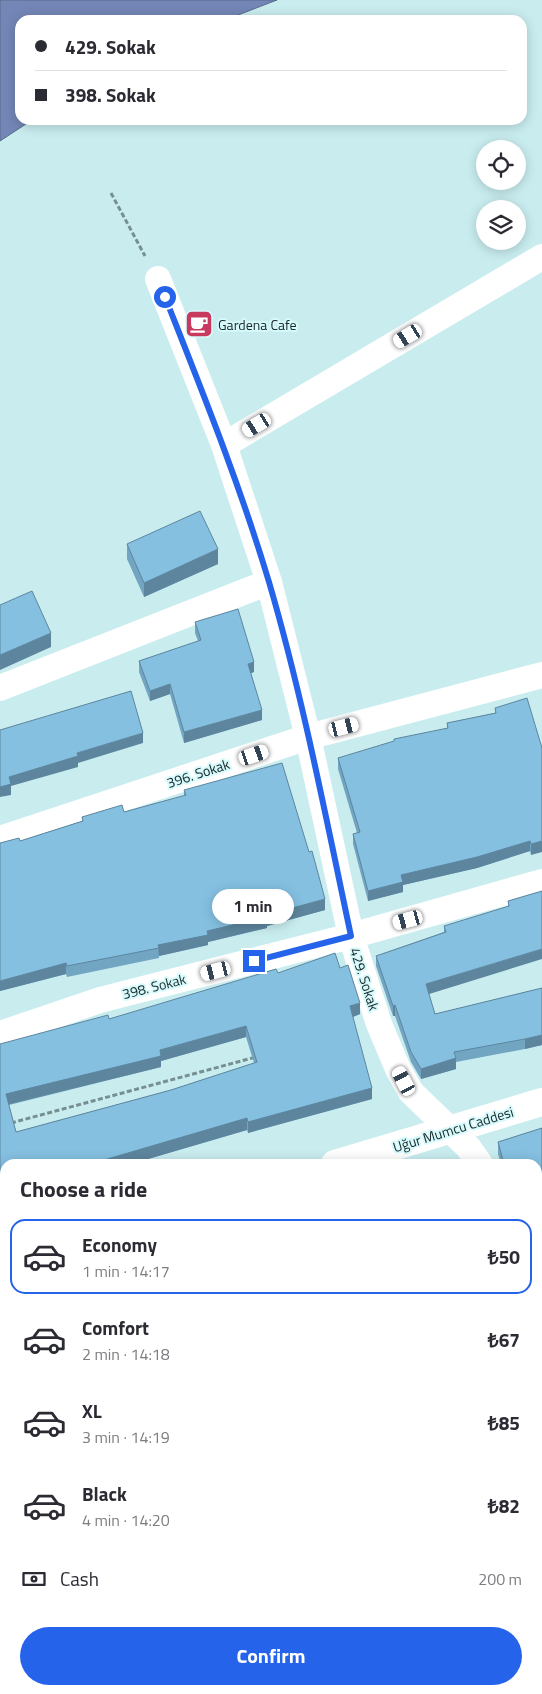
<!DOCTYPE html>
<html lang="en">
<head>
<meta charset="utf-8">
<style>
	:root { --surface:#fff; --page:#f7f7f7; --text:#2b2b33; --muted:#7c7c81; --line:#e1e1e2; --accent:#2563eb }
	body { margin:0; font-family:"Titillium Web",sans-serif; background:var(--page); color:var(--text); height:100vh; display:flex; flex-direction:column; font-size:19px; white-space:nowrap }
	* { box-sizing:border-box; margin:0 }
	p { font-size:16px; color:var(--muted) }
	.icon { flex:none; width:28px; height:28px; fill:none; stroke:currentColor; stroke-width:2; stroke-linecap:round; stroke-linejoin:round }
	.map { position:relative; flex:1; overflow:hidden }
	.drawer { position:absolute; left:0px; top:1159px; width:542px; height:536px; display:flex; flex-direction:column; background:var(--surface); border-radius:15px 15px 0 0; box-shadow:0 2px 12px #0003 }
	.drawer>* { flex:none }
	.guide { position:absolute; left:15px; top:15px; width:512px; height:110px; border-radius:15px; box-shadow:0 2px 12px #0003; display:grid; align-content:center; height:110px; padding:0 20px; background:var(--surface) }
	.buttons { position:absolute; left:476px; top:140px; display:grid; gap:10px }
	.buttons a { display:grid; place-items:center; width:50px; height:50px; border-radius:50%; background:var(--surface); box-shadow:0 2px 12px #0003; font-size:25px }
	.end { position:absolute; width:22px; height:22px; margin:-11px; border:6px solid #2563eb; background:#fff; box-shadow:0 0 0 2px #fff }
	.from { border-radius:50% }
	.bubble { position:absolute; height:35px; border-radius:18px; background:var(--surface); box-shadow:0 2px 12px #0003; font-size:16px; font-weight:700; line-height:35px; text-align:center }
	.car { position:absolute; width:15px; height:30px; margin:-15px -8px; border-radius:6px; box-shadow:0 0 4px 1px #0007; background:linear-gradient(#fff 24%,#345 0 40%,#fff 0 76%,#345 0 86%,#fff 0) }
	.guide b { display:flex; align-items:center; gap:18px; height:48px; font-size:19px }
	.guide b+b { border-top:1px solid var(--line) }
	.guide i { width:12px; height:12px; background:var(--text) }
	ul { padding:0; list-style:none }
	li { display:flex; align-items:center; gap:15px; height:75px; margin:0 10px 8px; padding:0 10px; border:2px solid transparent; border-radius:15px }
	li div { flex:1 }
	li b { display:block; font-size:19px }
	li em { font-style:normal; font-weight:700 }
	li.selected { border-color:var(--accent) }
	li>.icon { width:45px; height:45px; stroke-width:1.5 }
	h2 { padding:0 20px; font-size:22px; line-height:60px }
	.pay { display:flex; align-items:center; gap:12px; height:55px; padding:0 20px; font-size:19px }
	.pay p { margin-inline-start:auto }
	.primary-button { display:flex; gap:10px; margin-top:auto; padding:10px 20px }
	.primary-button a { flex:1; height:58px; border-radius:30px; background:var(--accent); color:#fff; font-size:20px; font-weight:700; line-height:58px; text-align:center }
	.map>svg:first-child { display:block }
	.water { fill:#7386b6; stroke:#586a8b }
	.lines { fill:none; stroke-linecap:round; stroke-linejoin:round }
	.path { stroke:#768f91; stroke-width:3; stroke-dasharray:5 2.5; stroke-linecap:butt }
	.minor { stroke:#fff; stroke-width:26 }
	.tertiary { stroke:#fff; stroke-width:28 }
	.wall { fill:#72a5c2; fill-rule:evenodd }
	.shaded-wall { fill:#5d869e }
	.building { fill:#85c0e1; stroke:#5d869e; fill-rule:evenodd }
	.route { stroke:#2563eb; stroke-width:6 }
	.labels { text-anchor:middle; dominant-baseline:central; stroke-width:4; stroke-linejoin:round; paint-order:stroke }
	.poi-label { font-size:14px; fill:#192728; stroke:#d6fafc; text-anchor:start }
	.street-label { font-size:14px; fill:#192728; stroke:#d6fafc }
</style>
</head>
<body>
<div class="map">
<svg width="542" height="1694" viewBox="0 0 542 1694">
	<rect width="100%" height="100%" fill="#c9edef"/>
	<path class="water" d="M0,0H277L225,20H20V120H32L0,141Z"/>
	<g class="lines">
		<path class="path" d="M111,193L145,256
			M11,1123L256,1057
			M89,1690L90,1694
			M286,1690L287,1694"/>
		<path class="minor" d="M158,279L224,445L269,582L308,737L351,936L379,1024L398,1069L411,1092L468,1147L480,1164
			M224,445L542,257
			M0,688L269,582
			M0,839L308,737L542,675
			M0,1034L100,1000L351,936L542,882
			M538,1350L542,1366
			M191,1690L192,1694
			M393,1690L394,1694"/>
		<path class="tertiary" d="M335,1164L542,1102
			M0,1260L5,1259"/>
	</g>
	<path class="wall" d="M127,544L218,564L144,597L127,559Z
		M195,622L254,672L251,673L262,720L184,743L170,694L150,701L139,672V661L198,641L195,633Z
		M495,708L542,748L531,855L530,851L477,868L403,885V892L368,901L353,844V834L357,833L338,769V758L447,728V723L495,713Z
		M184,790L325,910L267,926V928L208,942V945L159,956V958L67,977L66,974L0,991V843L20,841L82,821V817L124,812L184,796Z
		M542,891L429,994L435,1014L542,988V1045L525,1049L456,1062V1069L421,1079L411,1062L395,1016H393L376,966V956L444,932V926L508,907V901Z
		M340,968L360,1014L353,1017L372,1099L248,1133L247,1130L131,1164H5L0,1044L109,1019L278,973ZM246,1037L254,1063L171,1090L16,1132L9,1105L161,1067V1061Z
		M542,1128V1199L538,1200V1164H501L498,1154V1142Z
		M5,1267V1690H69L70,1694H4L0,1681V1269Z
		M538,1475L542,1483V1664L538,1653Z
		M105,1690H175L176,1694H106Z
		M228,1690H270V1694H229Z
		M417,1690H480L481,1694H418Z"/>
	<path class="shaded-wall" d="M218,549V564L144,597V583Z
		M51,633V647L0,670V655Z
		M254,662V672L248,674V664Z
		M170,684V694L150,701V691Z
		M262,710V720L184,743V732Z
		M143,733V743L78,763V767L11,786V795L0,797V787L9,777L77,753Z
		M530,841V851L477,868L403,885V892L368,901V891L401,875Z
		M542,841V852L531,855V844Z
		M325,899V910L267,926V928L208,942V945L159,956L158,945Z
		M542,949V959L426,995V984Z
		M66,963V974L0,991V981Z
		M360,1003V1014L350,1018V1006Z
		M395,1005V1016H393V1006Z
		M246,1026V1037L161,1061V1067L6,1105V1094Z
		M542,1035V1045L525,1049V1039Z
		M456,1058V1069L421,1079V1069Z
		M372,1088V1099L248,1133V1122Z
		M247,1118V1130L131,1164H102L104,1160Z
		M542,1186V1199L538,1200V1187Z
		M5,1190V1201L0,1202V1191Z
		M542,1317V1328L538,1329V1319Z"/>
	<path class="building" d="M200,511L218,549L144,583L127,544Z
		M32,591L51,633L0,655V605Z
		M238,609L254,662L248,664L262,710L184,732L170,684L150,691L139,661L201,640L195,622Z
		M131,691L143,733L77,753L78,756L9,777L11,784L0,787V730Z
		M527,698L542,748V841L531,844L530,841L477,857L401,875L403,882L368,891L353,834L360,832L338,758L394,741V739L448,728L447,723L496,713L495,708Z
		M282,763L309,852L312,851L325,899L267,915V917L207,931L208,935L158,945L159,948L67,966L66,963L0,981V843L19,838L20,841L83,821L82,817L122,805L124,812L186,795L184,790Z
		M542,891V949L426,984L435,1014L542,988V1035L525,1039L454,1052L456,1058L421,1069L411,1052L395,1005L393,1006L376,956L446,932L444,926L509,906L508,901Z
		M335,953L340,968L348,965L360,1003L350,1006L372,1088L248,1122L247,1118L104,1160V1163L102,1164H5V1190L0,1191V1044L108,1015L109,1019L276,969L278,973ZM246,1026L257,1062L171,1090L16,1132L6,1094L161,1056L160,1050Z
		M542,1128V1186L538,1187V1164H504L498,1142Z
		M5,1267V1681L0,1665V1269Z
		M542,1271V1317L538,1319V1272Z
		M540,1474L542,1483V1654L538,1643V1475Z
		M8,1690H69L70,1694H9Z
		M110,1690H175L176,1694H111Z
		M233,1690H270V1693L234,1692Z
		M419,1690H480L481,1694H421Z"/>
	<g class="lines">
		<path class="route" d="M165,297C202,391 240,485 269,582C303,698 326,818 351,936L254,961"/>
	</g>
	<defs>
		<g id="cafe-square" transform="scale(1.4375)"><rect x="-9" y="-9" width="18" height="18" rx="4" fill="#c8395f" stroke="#d6fafc"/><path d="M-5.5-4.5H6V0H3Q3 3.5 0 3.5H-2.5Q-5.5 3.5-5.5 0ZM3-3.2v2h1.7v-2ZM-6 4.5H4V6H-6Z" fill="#fff"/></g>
	</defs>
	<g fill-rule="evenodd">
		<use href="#cafe-square" x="199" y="324"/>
	</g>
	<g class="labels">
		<g class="poi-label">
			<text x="218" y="324">Gardena Cafe</text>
		</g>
		<g class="street-label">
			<text transform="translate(198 773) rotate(-18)">396. Sokak</text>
			<text transform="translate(365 979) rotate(72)">429. Sokak</text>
			<text transform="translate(154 986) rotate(-14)">398. Sokak</text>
			<text transform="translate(453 1129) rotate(-17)">Uğur Mumcu Caddesi</text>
		</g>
	</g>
</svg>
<div class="buttons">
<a><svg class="icon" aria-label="locate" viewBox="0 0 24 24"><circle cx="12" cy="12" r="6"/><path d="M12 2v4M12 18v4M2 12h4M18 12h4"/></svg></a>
<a><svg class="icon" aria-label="layers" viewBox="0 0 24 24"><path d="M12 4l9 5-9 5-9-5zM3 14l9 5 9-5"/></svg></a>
</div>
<i class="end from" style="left:165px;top:297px"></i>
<i class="end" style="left:254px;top:961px"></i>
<div class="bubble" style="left:212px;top:889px;width:82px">1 min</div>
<i class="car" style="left:408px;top:336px;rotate:239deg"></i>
<i class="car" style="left:257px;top:425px;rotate:239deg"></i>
<i class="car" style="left:344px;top:727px;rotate:76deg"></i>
<i class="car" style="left:254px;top:755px;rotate:71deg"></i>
<i class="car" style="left:408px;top:920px;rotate:255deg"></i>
<i class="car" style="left:216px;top:971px;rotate:256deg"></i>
<i class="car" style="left:404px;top:1081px;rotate:332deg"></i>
<div class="guide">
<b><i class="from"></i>429. Sokak</b>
<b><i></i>398. Sokak</b>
</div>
<section class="drawer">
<h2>Choose a ride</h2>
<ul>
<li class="selected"><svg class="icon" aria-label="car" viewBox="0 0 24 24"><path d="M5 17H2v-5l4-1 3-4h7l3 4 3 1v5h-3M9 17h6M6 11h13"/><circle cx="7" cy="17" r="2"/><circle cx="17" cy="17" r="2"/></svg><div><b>Economy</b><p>1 min · 14:17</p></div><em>₺50</em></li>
<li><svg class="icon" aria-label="car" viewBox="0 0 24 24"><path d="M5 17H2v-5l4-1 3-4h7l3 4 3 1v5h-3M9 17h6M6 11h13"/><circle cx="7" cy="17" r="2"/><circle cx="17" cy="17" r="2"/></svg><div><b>Comfort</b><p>2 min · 14:18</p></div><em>₺67</em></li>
<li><svg class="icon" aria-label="car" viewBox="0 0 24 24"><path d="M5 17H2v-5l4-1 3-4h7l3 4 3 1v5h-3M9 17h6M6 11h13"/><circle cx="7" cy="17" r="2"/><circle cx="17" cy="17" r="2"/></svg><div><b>XL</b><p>3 min · 14:19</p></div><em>₺85</em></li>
<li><svg class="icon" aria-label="car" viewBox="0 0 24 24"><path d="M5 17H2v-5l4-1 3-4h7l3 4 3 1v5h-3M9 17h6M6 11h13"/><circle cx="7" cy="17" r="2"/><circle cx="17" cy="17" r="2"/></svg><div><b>Black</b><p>4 min · 14:20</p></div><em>₺82</em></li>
</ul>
<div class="pay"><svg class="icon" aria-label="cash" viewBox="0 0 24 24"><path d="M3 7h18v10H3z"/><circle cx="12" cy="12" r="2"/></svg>Cash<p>200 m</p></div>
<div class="primary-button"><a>Confirm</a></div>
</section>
</div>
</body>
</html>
